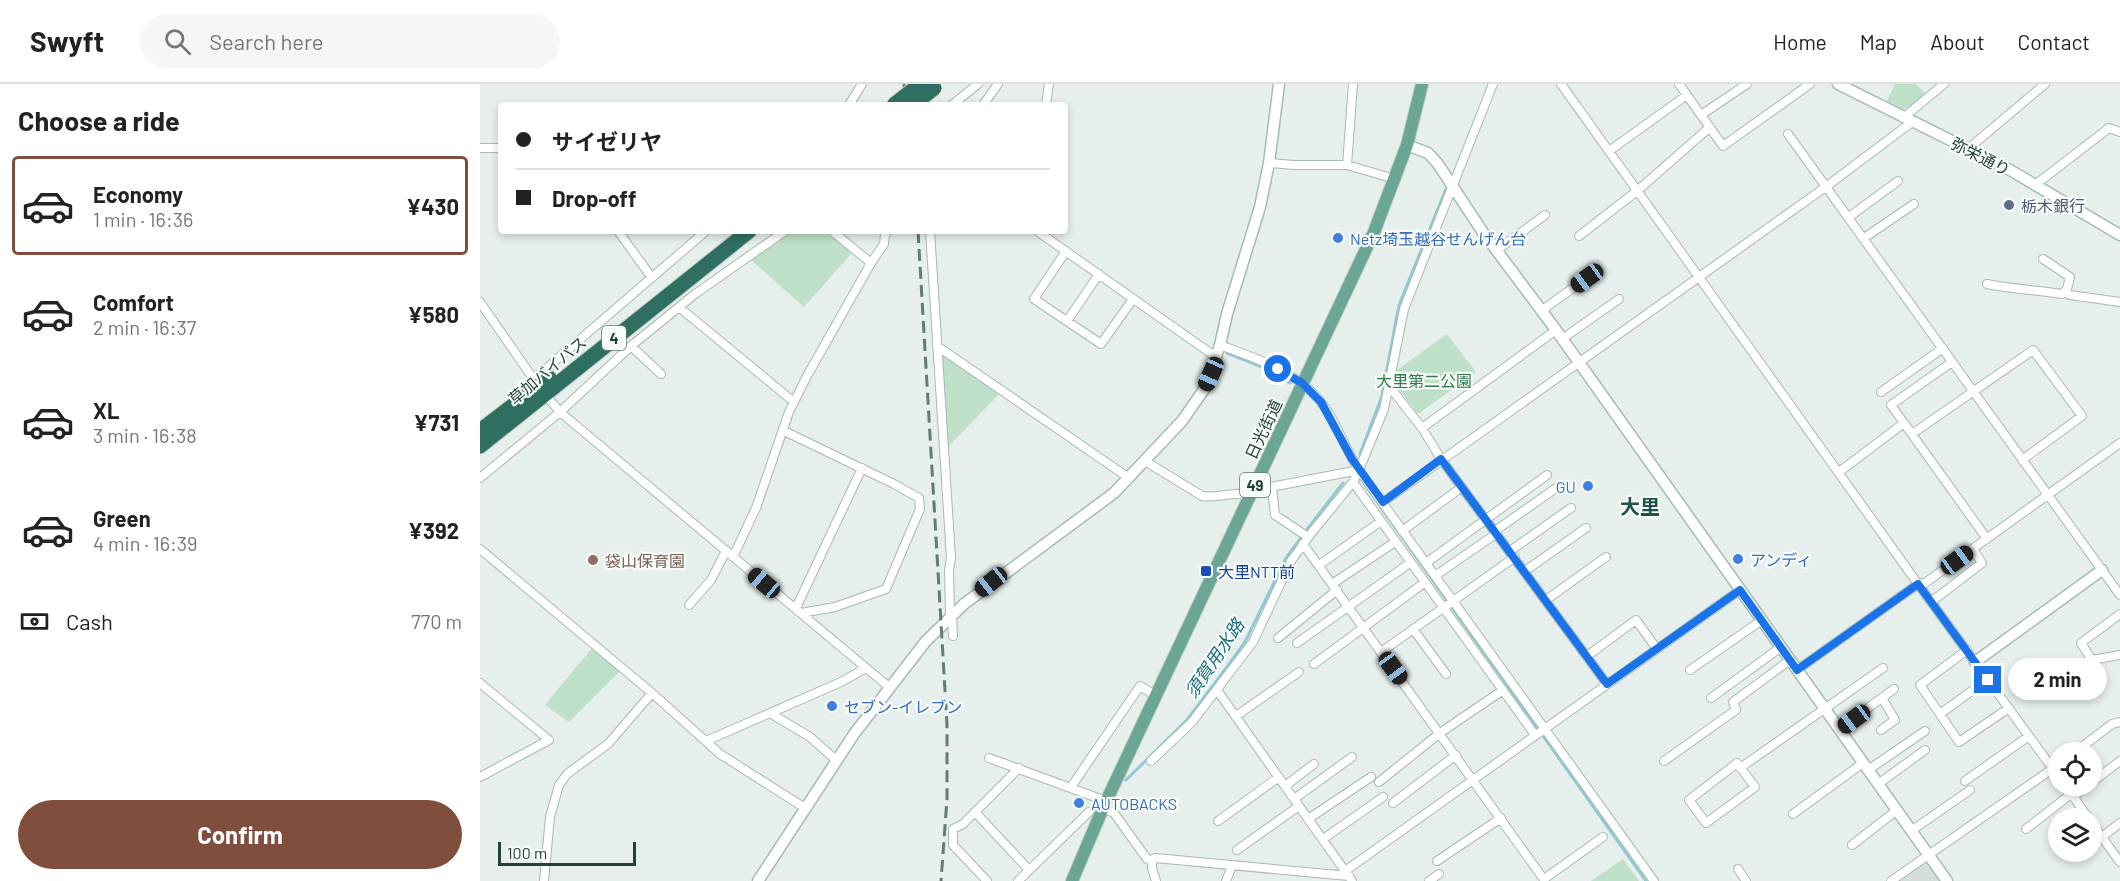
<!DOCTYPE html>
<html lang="en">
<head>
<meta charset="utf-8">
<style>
	:root { --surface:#fff; --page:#f6f6f6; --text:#222; --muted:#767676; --line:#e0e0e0; --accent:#804e3d }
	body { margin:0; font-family:Barlow,"Noto Sans JP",sans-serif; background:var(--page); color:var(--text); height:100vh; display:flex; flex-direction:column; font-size:22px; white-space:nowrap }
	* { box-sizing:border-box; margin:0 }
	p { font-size:20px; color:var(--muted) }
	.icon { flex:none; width:33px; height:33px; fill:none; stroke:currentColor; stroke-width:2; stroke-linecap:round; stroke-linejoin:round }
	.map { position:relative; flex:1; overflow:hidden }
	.details { display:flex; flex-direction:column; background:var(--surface); width:480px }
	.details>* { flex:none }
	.guide { position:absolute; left:18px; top:18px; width:570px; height:132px; border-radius:6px; box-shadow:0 3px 9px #0003; display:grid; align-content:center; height:132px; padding:0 18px; background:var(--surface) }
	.tools { position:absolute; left:1568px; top:658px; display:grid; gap:12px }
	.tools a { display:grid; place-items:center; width:54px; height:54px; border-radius:50%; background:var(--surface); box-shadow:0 3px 9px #0003; font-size:30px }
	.scale { position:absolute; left:18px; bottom:15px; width:138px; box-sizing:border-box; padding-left:6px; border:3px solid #24423a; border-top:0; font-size:16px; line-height:21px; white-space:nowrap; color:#24423a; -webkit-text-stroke:4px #f7fbf9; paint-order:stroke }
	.end { position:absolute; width:27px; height:27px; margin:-14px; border:8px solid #1a73e8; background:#fff; box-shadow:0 0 0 3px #fff }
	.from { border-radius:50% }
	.bubble { position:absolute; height:42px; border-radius:21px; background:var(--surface); box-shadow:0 3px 9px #0003; font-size:20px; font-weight:700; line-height:42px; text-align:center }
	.car { position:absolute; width:18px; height:36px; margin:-18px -9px; border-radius:8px; box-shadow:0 0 4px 2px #0007; background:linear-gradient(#222 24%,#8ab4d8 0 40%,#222 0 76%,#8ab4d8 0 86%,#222 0) }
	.guide b { display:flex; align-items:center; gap:21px; height:57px; font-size:22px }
	.guide b+b { border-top:2px solid var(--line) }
	.guide i { width:15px; height:15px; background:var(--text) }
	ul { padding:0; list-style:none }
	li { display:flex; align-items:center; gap:18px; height:99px; margin:0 12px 9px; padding:0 6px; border:3px solid transparent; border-radius:6px }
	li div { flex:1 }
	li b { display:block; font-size:22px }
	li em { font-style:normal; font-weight:700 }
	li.selected { border-color:var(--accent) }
	li>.icon { width:54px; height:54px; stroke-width:1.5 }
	h2 { padding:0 18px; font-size:27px; line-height:72px }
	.pay { display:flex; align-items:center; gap:15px; height:66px; padding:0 18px; font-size:22px }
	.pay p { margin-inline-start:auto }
	.primary-button { display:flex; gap:12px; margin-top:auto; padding:12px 18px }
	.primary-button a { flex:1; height:69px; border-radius:36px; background:var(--accent); color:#fff; font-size:24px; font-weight:700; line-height:69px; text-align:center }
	header { display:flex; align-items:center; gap:36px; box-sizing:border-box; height:84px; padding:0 30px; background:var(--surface); border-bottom:2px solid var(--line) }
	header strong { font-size:28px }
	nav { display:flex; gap:33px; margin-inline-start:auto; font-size:21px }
	.search { width:420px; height:54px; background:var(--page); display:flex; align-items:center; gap:15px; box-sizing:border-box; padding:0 21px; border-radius:33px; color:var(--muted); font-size:22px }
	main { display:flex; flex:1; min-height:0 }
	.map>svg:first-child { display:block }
	.built { fill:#d4dfda }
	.green { fill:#bfe0c8 }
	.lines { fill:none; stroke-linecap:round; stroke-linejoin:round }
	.stream { stroke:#8ec9d4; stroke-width:3 }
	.street-casing { stroke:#a8b8b2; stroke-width:10 }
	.secondary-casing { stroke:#a4bbb3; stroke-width:13 }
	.primary-casing { stroke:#c2cac8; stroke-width:14 }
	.highway-casing { stroke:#c2cac8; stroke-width:17 }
	.street { stroke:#fff; stroke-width:8 }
	.secondary { stroke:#fff; stroke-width:10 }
	.primary { stroke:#6aa596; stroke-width:12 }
	.highway { stroke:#2f6f62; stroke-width:15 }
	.rail { stroke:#5f7d75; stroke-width:3; stroke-dasharray:12 6; stroke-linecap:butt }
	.highway-bridge-casing { stroke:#c2cac8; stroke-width:17; stroke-linecap:butt }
	.highway-bridge { stroke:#2f6f62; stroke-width:15 }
	.route { stroke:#1a73e8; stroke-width:8 }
	.service-dot { fill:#5c6f8a; stroke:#f7fbf9; stroke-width:2 }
	.shop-dot { fill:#3f7fe0; stroke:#f7fbf9; stroke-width:2 }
	.education-dot { fill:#8d6e63; stroke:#f7fbf9; stroke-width:2 }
	.transit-dot { fill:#1a4fb4; stroke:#f7fbf9; stroke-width:2 }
	.labels { text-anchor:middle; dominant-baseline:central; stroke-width:4.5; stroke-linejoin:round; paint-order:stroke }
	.shield { fill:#f7fbf9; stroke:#637a73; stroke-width:1.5 }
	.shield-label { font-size:15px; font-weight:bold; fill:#24423a }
	.street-label { font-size:16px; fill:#24423a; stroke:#f7fbf9 }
	.service-label { font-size:16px; fill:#4e5e75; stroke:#f7fbf9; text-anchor:start }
	.shop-label { font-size:16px; fill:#366cbe; stroke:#f7fbf9; text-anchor:start }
	.park-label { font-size:16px; fill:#2d7a4b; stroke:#f7fbf9 }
	.education-label { font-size:16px; fill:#785e54; stroke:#f7fbf9; text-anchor:start }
	.transit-label { font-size:16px; fill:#164399; stroke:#f7fbf9; text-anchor:start }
	.water-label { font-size:18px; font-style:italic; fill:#1c6f80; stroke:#f7fbf9 }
	.quarter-label { font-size:20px; font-weight:bold; fill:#1f5548; stroke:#f7fbf9 }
</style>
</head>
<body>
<header>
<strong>Swyft</strong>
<div class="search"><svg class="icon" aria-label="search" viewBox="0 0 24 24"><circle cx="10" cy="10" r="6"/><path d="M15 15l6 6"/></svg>Search here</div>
<nav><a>Home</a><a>Map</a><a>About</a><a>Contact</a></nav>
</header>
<main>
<section class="details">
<h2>Choose a ride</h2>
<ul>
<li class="selected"><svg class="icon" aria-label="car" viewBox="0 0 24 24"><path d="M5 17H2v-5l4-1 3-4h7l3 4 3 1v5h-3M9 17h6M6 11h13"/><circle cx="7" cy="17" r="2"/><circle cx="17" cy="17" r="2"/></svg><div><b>Economy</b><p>1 min · 16:36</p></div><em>¥430</em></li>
<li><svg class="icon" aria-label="car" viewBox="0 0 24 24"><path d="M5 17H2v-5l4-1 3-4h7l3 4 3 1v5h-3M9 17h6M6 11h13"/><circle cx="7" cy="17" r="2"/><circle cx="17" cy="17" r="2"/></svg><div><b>Comfort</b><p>2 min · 16:37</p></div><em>¥580</em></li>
<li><svg class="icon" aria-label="car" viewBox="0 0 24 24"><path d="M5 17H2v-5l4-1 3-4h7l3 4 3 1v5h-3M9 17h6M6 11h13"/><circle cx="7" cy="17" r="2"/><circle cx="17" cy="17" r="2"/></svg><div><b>XL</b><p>3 min · 16:38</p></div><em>¥731</em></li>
<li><svg class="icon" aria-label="car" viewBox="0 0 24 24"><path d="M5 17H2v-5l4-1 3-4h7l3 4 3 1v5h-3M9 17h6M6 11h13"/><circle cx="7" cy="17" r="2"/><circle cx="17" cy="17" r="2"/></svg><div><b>Green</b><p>4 min · 16:39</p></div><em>¥392</em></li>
</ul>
<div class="pay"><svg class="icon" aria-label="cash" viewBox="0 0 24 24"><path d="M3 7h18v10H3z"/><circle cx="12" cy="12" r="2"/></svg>Cash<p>770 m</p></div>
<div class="primary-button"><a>Confirm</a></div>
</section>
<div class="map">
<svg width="1640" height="797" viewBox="0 0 1640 797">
	<rect width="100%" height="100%" fill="#e6efeb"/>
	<path class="built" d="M1445,774L1462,797H1413Z"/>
	<path class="green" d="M1415,0H1436L1445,10L1430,23L1423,25L1407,17Z
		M311,147H345L372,169L324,223L271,176Z
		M967,250L996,288L938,330L914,299L917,286Z
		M460,269L519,310L467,364Z
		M112,564L140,587L89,638L65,621Z
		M1143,775L1159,797H1111Z"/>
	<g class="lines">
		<path class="stream" d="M747,269L782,283L810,299
			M880,370L902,312L919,221L966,105
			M883,398L1166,797
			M825,448L863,399
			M646,696L707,636L747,583L765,558L806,474L823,451"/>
		<g class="street-casing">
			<path id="street" d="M1081,0L1438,500L1578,692
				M1199,0L1243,62L1330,0
				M369,21L382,0
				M472,21L498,0
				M503,21L518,0
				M566,21L569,0
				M1221,31L1267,0
				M1423,34L1464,0
				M1308,50L1640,511
				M0,64H21
				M1488,65L1565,0
				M1129,67L1207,11
				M789,79L814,81H867L915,95
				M867,81L873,0
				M1555,101L1629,44L1640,48
				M1369,133L1418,97
				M138,147L172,194
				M450,147L471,474L469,486L470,532
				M557,147L736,273
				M1099,152L1157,107L1230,43
				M1384,154L1434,120
				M1017,166L1065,131
				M586,167L554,215L621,260L653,215
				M391,179L404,160L405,151L408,147
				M1507,200C1532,205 1557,206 1582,210L1587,205L1590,193L1563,175
				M1584,208L1590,211L1640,218
				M0,218L59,303L80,328L409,603
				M200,224L314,318
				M1061,227L1107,194
				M587,237L619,190
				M1082,255L1139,215
				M740,261C775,274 816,287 840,317C857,337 864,364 879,386L1174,797
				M151,262L181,290
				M457,262L649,394
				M1472,278L1411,321L1507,455
				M54,295L226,147
				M909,302L942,344L961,375L1127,600
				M1401,308L1463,264
				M942,344L1076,246
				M304,347L414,400L439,414L440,425L406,505L355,523L321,529
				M1432,350L1553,266L1602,332L1542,376
				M665,377L722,412C738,415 754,406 770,412
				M1359,388L1424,339
				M0,394L80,328L151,262L215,210L305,147
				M873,398L1055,651
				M774,402L780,405L879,386L904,325L924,225L1013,0
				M792,403L795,431L828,453
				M903,418L1347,102L1432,38
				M922,447L982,403
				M1015,447L1076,404
				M823,460L1065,797
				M0,465L172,609L240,670L325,724
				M1030,467L1091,424
				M253,473L276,424L309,328L327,292L391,179L352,147
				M946,479L1067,391
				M839,481L900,438
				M1045,487L1106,444
				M955,492L1017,449
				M852,500L915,458
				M1066,516L1126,473
				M1451,518L1502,479L1493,465
				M209,521L231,496L246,467
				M316,524L382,384
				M1640,530L1601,559L1612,576L1640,571
				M472,531L473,552
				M933,545L966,590
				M798,554L857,506
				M817,559L930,479
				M1487,566L1440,601L1479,658L1529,624
				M901,568L1035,473
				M1107,572L1156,536L1177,565
				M834,580L944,499
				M1210,586L1282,536
				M1317,586L1438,500L1445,499L1640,359
				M0,599L69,656L0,693
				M737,606L872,797
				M1231,614L1301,563
				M290,629L330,653L356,676
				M1460,630L1508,595
				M756,632L819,588
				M1359,645L1414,605
				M1401,646L1415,636L1402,614
				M226,657L361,598L386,584
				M1594,669L1632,640L1640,638
				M509,674L626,717
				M671,677L712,638L773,558L811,477L833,447L873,398L879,386
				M1184,677L1256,626L1253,618L1310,576
				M1257,679L1275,703L1226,739L1209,716Z
				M1260,684L1403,584
				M1388,686L1445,647
				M1485,697L1549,652
				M899,698L960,649L1023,606
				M1611,699L1640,677
				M1398,700L1445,666
				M805,702L834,680
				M1586,702L1609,735
				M591,703L660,602L676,612
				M1593,713L1607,702
				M814,715L872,673
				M913,719L976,671
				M623,724L634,729L667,775L672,776L675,774L869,792
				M495,728L549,786
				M1313,730L1383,679
				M828,735L891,693
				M738,737L799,693
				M1611,738L1640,778
				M1546,745L1591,710
				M1431,747L1490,706
				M1622,753L1640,739
				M843,755L903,713
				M1372,761L1417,726
				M757,766L819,722
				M672,776V784L676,797
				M957,777L1021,734
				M1258,785L1266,797
				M865,787L1260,506
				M1064,795L1123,753
				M64,797L70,733L79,701L87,690L128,660L172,609
				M507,797L473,761V745L483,740L539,684
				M538,797L609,728
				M746,797L752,782
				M949,797L959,790
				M1411,797L1578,681"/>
		</g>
		<g class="secondary-casing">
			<path id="secondary" d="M1358,0L1530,86L1640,151
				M927,61L948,69L958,80L1002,147L1076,246L1467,797
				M1495,578L1622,486
				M278,797L374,650L446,557L484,520L634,409L702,337L725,304L740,261L747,230L780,123L789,79L799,0"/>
		</g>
		<g class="primary-casing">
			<path id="primary" d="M592,797L623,724L894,148L927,61L942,0"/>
		</g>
		<g class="highway-casing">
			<path id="highway" d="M0,347L69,294
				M0,362L269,147"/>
		</g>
		<use href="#street" class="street"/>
		<use href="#secondary" class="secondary"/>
		<use href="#primary" class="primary"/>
		<use href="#highway" class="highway"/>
		<path class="rail" d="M424,0L426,21
			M438,147L467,641V715L461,797"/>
		<g class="highway-bridge-casing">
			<path id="highway-bridge" d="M414,21L441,0
				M432,21L454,4"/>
		</g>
		<use href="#highway-bridge" class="highway-bridge"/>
	</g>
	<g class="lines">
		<path class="route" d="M798,285L822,299L841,318L872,375L903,418L961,375L1127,600L1260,506L1317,586L1438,500L1508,596"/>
	</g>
	<circle class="service-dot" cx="1529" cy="121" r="6"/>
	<g class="shop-dot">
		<circle cx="858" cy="154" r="6"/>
		<circle cx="1108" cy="402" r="6"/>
		<circle cx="1258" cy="475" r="6"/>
		<circle cx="352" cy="622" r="6"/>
		<circle cx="599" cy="719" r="6"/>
	</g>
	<circle class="education-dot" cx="113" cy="476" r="6"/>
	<rect class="transit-dot" x="720" y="481" width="12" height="12" rx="3"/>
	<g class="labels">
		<g class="shield">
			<rect x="122" y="242" width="24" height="24" rx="4.5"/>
			<rect x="760" y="389" width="30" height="24" rx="4.5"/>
		</g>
		<g class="shield-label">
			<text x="134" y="254">4</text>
			<text x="775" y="401">49</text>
		</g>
		<g class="street-label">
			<text transform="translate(1501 72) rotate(27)">弥栄通り</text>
			<text transform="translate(67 286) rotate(-40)">草加バイパス</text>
			<text transform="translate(783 345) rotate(-65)">日光街道</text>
		</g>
		<g class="service-label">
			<text x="1541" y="121">栃木銀行</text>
		</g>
		<g class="shop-label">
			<text x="870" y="154">Netz埼玉越谷せんげん台</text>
			<text x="1096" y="402" text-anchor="end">GU</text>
			<text x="1270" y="475">アンディ</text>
			<text x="364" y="622">セブン-イレブン</text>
			<text x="611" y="719">AUTOBACKS</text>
		</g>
		<g class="park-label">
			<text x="944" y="296">大里第二公園</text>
		</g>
		<g class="education-label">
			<text x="125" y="476">袋山保育園</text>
		</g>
		<g class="transit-label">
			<text x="738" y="487">大里NTT前</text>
		</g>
		<g class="water-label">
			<text transform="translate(734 574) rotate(-56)">須賀用水路</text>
		</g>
		<g class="quarter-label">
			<text x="1160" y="422">大里</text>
		</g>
	</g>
</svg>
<div class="tools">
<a><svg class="icon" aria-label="locate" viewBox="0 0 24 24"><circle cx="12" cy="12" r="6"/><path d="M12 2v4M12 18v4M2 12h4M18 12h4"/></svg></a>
<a><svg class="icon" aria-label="layers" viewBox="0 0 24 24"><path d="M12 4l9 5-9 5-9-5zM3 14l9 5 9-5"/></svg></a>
</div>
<div class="scale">100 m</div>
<i class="end from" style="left:798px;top:285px"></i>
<i class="end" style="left:1508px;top:596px"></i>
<div class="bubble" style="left:1528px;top:574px;width:99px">2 min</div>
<i class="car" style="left:1107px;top:194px;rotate:234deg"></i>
<i class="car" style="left:731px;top:290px;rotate:204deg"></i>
<i class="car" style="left:1477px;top:476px;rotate:54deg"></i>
<i class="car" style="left:511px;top:498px;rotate:232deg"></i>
<i class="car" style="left:284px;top:499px;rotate:310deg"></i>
<i class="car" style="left:913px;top:584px;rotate:144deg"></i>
<i class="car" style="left:1374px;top:635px;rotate:234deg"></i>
<div class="guide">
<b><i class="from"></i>サイゼリヤ</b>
<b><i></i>Drop-off</b>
</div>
</div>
</main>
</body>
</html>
